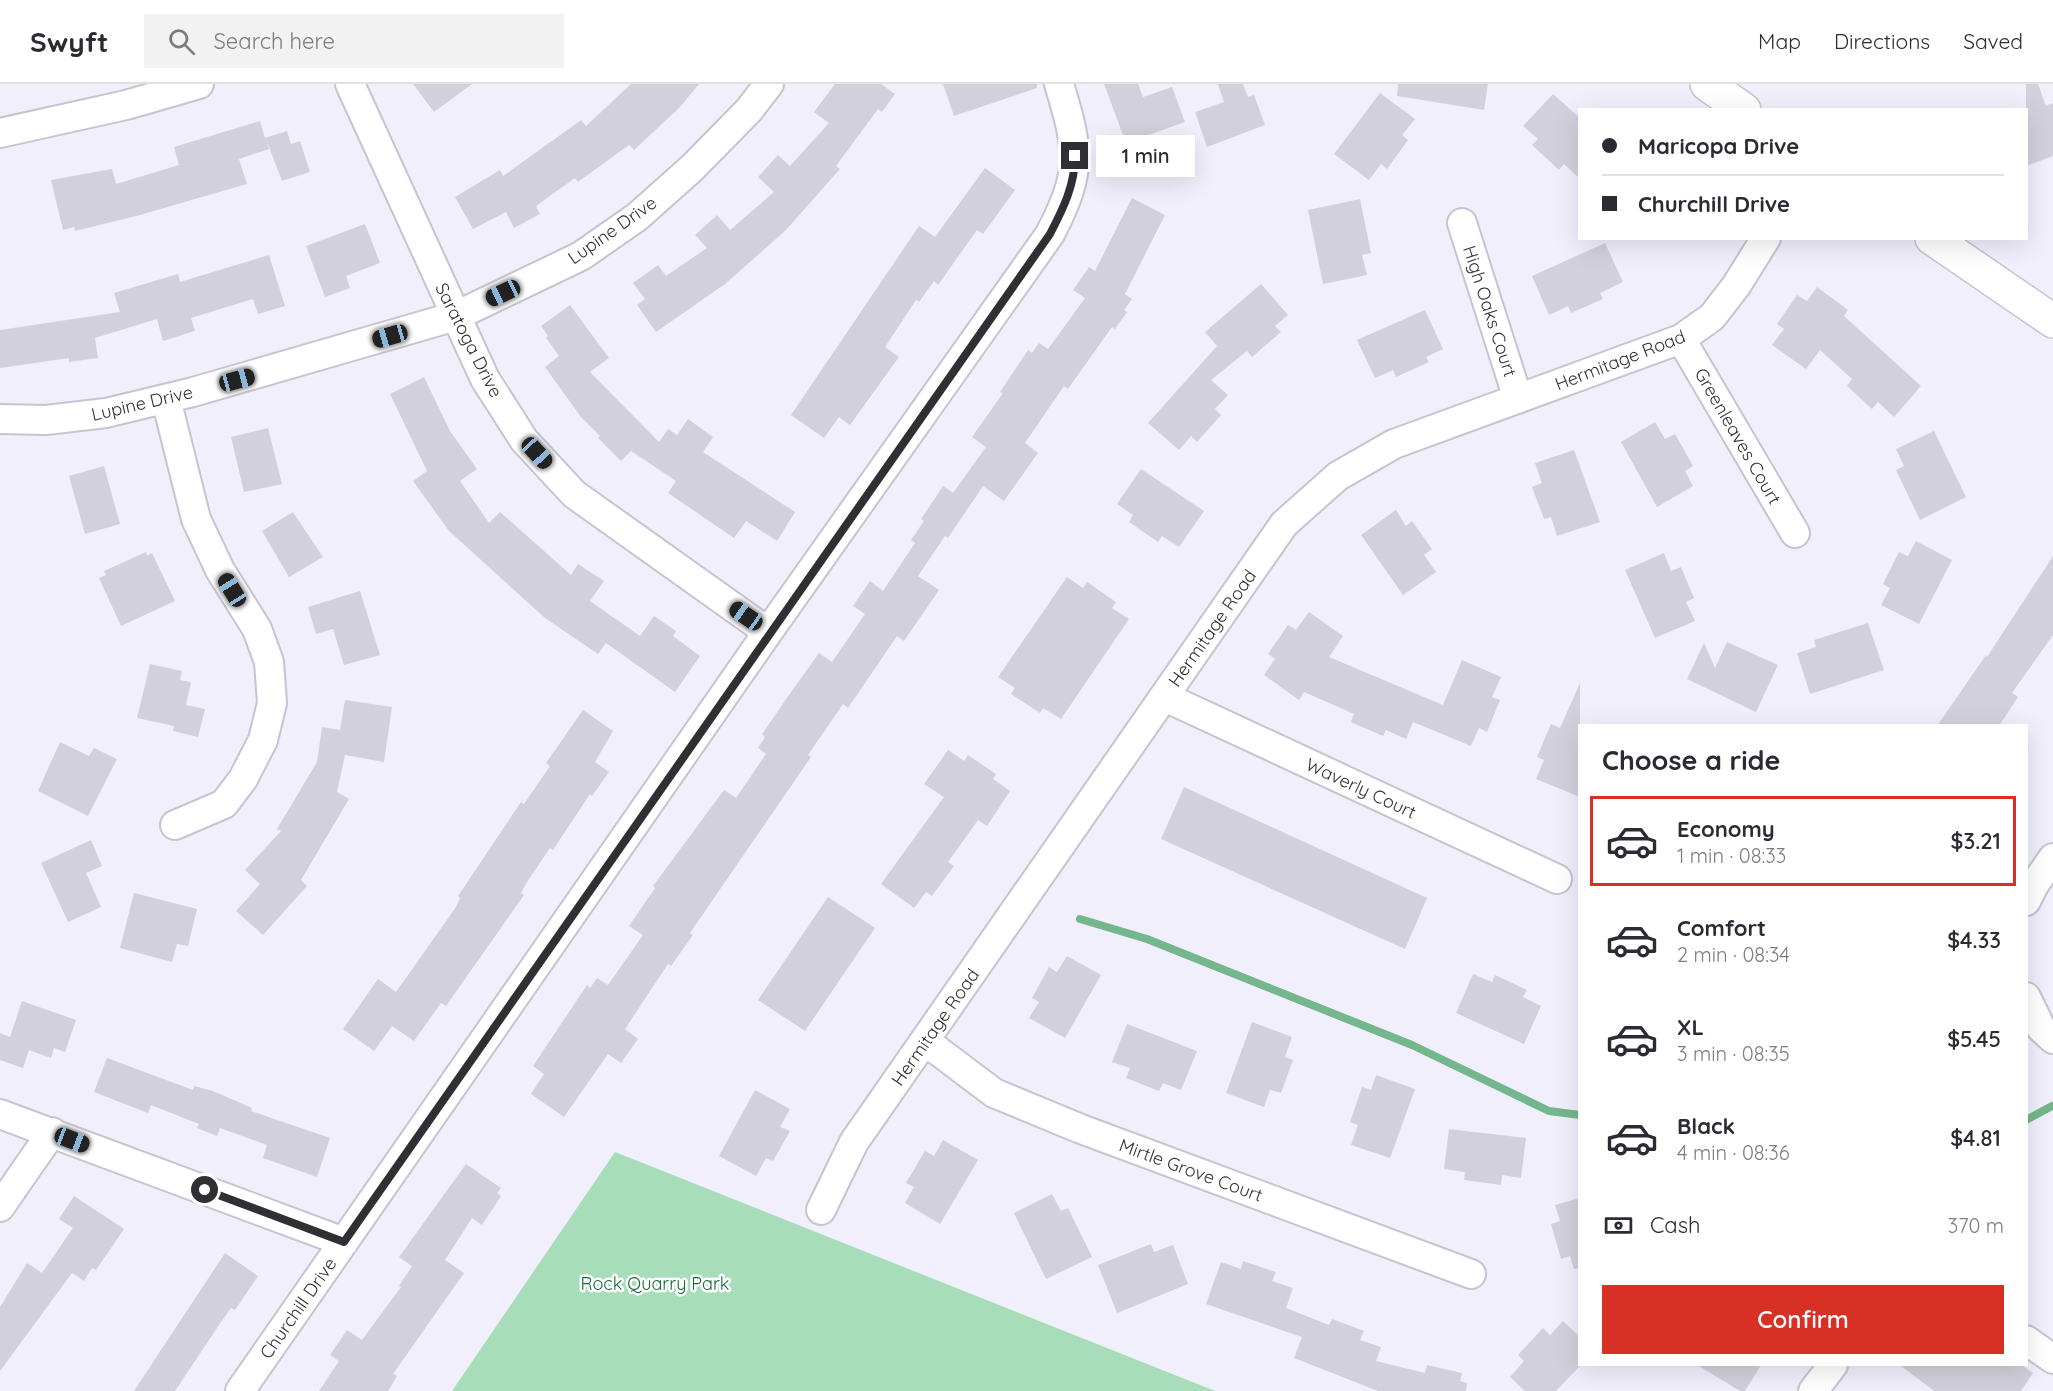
<!DOCTYPE html>
<html lang="en">
<head>
<meta charset="utf-8">
<style>
	:root { --surface:#fff; --page:#f2f2f3; --text:#2b2b33; --muted:#7c7c81; --line:#e1e1e2; --accent:#d93025 }
	body { margin:0; font-family:Quicksand,sans-serif; background:var(--page); color:var(--text); height:100vh; display:flex; flex-direction:column; font-size:22px; white-space:nowrap }
	* { box-sizing:border-box; margin:0 }
	p { font-size:20px; color:var(--muted) }
	.icon { flex:none; width:33px; height:33px; fill:none; stroke:currentColor; stroke-width:2; stroke-linecap:round; stroke-linejoin:round }
	.map { position:relative; flex:1; overflow:hidden }
	.sheet { position:absolute; left:1578px; top:640px; width:450px; height:642px; display:flex; flex-direction:column; background:var(--surface); border-radius:0px; box-shadow:0 6px 24px #0002 }
	.sheet>* { flex:none }
	.top-card { position:absolute; left:1578px; top:24px; width:450px; height:132px; border-radius:0px; box-shadow:0 6px 24px #0002; display:grid; align-content:center; height:132px; padding:0 24px; background:var(--surface) }
	.end { position:absolute; width:27px; height:27px; margin:-14px; border:8px solid #302f34; background:#fff; box-shadow:0 0 0 3px #fff }
	.from { border-radius:50% }
	.bubble { position:absolute; height:42px; border-radius:0px; background:var(--surface); box-shadow:0 6px 24px #0002; font-size:20px; font-weight:600; line-height:42px; text-align:center }
	.car { position:absolute; width:18px; height:36px; margin:-18px -9px; border-radius:8px; box-shadow:0 0 4px 2px #0007; background:linear-gradient(#222 24%,#8ab4d8 0 40%,#222 0 76%,#8ab4d8 0 86%,#222 0) }
	.top-card b { display:flex; align-items:center; gap:21px; height:57px; font-size:22px }
	.top-card b+b { border-top:2px solid var(--line) }
	.top-card i { width:15px; height:15px; background:var(--text) }
	ul { padding:0; list-style:none }
	li { display:flex; align-items:center; gap:18px; height:90px; margin:0 12px 9px; padding:0 12px; border:3px solid transparent; border-radius:0px }
	li div { flex:1 }
	li b { display:block; font-size:22px }
	li em { font-style:normal; font-weight:600 }
	li.active { border-color:var(--accent) }
	li>.icon { width:54px; height:54px; stroke-width:1.5 }
	h2 { padding:0 24px; font-size:27px; line-height:72px }
	.pay { display:flex; align-items:center; gap:15px; height:66px; padding:0 24px; font-size:22px }
	.pay p { margin-inline-start:auto }
	.cta { display:flex; gap:12px; margin-top:auto; padding:12px 24px }
	.cta a { flex:1; height:69px; border-radius:0px; background:var(--accent); color:#fff; font-size:24px; font-weight:600; line-height:69px; text-align:center }
	header { display:flex; align-items:center; gap:36px; box-sizing:border-box; height:84px; padding:0 30px; background:var(--surface); border-bottom:2px solid var(--line) }
	header strong { font-size:28px }
	nav { display:flex; gap:33px; margin-inline-start:auto; font-size:21px }
	.search { width:420px; height:54px; background:var(--page); display:flex; align-items:center; gap:15px; box-sizing:border-box; padding:0 21px; border-radius:0px; color:var(--muted); font-size:22px }
	.map>svg:first-child { display:block }
	.green { fill:#a8ddba }
	.lines { fill:none; stroke-linecap:round; stroke-linejoin:round }
	.stream { stroke:#74b78d; stroke-width:8 }
	.building { fill:#d2d0dc }
	.minor-casing { stroke:#c6c4d0; stroke-width:32 }
	.tertiary-casing { stroke:#c6c4d0; stroke-width:36 }
	.minor { stroke:#fff; stroke-width:28 }
	.tertiary { stroke:#fff; stroke-width:33 }
	.route { stroke:#302f34; stroke-width:8 }
	.labels { text-anchor:middle; dominant-baseline:central; stroke-width:5; stroke-linejoin:round; paint-order:stroke }
	.street-label { font-size:18px; fill:#302f34; stroke:#fff }
	.park-label { font-size:18px; fill:#1a663e; stroke:#fff }
</style>
</head>
<body>
<header>
<strong>Swyft</strong>
<div class="search"><svg class="icon" aria-label="search" viewBox="0 0 24 24"><circle cx="10" cy="10" r="6"/><path d="M15 15l6 6"/></svg>Search here</div>
<nav><a>Map</a><a>Directions</a><a>Saved</a></nav>
</header>
<div class="map">
<svg width="2053" height="1307" viewBox="0 0 2053 1307">
	<rect width="100%" height="100%" fill="#f1effc"/>
	<path class="green" d="M615,1068L1215,1307H452Z"/>
	<g class="lines">
		<path class="stream" d="M1080,835L1147,855L1412,961L1549,1027L1580,1031
			M2026,1036L2052,1022"/>
	</g>
	<path class="building" d="M413,0H472L434,28Z
		M631,0H699L679,24L634,66L629,61L578,98L575,94L536,122L540,130L514,144L506,128L473,145L455,113L500,86L503,92L581,36L586,42Z
		M835,0H881L895,10L882,28L878,25L836,82L840,85L785,147L725,200L656,248L637,221L645,215L633,199L658,181L666,192L707,164L695,151L717,131L730,146L774,108L758,93L778,71L790,82L829,39L814,28Z
		M943,0H1037V4L954,32Z
		M1104,0H1138L1143,13L1172,3L1185,38L1126,59Z
		M1218,0H1243L1248,13L1254,11L1265,41L1207,63L1195,28L1224,18Z
		M1398,0H1488L1484,26L1397,12Z
		M2026,0H2038L2046,22L2053,19V72L2026,82Z
		M1380,9L1415,35L1402,51L1408,56L1387,85L1381,80L1369,96L1334,70Z
		M1553,10L1580,34V95L1564,80L1559,86L1532,61L1538,55L1523,42Z
		M260,37L265,54L287,47L291,60L300,57L310,88L282,97L266,55L269,65L239,75L247,100L140,131L75,147L74,143L63,146L51,96L112,85L116,100L179,81L174,63Z
		M985,84L1015,106L983,150L977,146L938,201L934,197L919,218L916,216L885,263L899,273L850,341L839,333L824,354L791,331L919,142L935,153Z
		M1132,114L1165,131L1125,210L1132,215L1124,226L1127,228L1115,245L1112,243L1068,305L1064,302L1025,359L1038,369L1004,417L983,402L948,454L945,452L918,492L939,506L904,557L897,552L848,624L843,620L808,671L811,673L690,849L693,851L671,882L668,880L625,945L638,955L621,979L608,970L564,1033L531,1010L544,990L533,982L587,901L590,904L597,894L608,901L643,851L629,842L655,804L653,802L724,706L736,714L766,670L758,664L765,653L762,650L789,611L819,569L832,578L865,530L853,522L870,497L883,507L915,459L911,456L924,437L921,435L943,402L953,409L986,363L972,353L1003,309L1000,308L1028,266L1032,269L1039,259L1048,265L1085,214L1073,206L1089,183L1095,187Z
		M1360,115L1371,169L1362,171L1367,191L1323,200L1308,126Z
		M365,140L380,179L346,192L350,204L325,213L306,162Z
		M1605,159L1623,198L1600,209L1603,215L1571,229L1568,222L1549,231L1532,192Z
		M269,171L285,222L258,230L253,215L191,234L195,247L163,257L157,235L95,254L98,274L69,278V274L0,284V246L120,228L114,209L178,190L180,198Z
		M1261,200L1288,231L1275,242L1281,248L1252,273L1247,267L1211,296L1228,311L1215,325L1221,331L1197,358L1191,352L1179,366L1148,339L1217,262L1205,248Z
		M1817,203L1848,226L1844,232L1921,302L1894,333L1878,318L1872,325L1847,302L1852,295L1820,266L1806,285L1772,261L1784,245L1777,240L1797,211L1807,217Z
		M570,221L609,274L590,288L659,358L668,345L677,351L688,335L713,353L703,368L795,428L777,457L746,437L734,454L668,409L676,397L631,367L621,377L598,354L600,352L581,333L545,283L559,272L546,254L548,252L541,242Z
		M1425,226L1443,265L1426,273L1429,278L1396,293L1393,286L1375,294L1357,256Z
		M424,293L450,347L477,385L460,397L489,439L500,428L571,491L578,480L604,497L590,517L640,552L654,532L676,547L673,552L700,572L675,608L606,559L598,570L545,534L449,447L413,397L427,387L390,310Z
		M1655,338L1665,355L1675,350L1693,382L1685,387L1693,402L1657,423L1621,358Z
		M268,344L282,400L244,408L231,353Z
		M1934,347L1966,413L1920,436L1896,386L1904,382L1896,365Z
		M1574,366L1600,438L1557,452L1551,433L1544,435L1532,403L1542,399L1535,379Z
		M104,382L120,440L85,450L69,392Z
		M1141,385L1204,427L1179,463L1162,452L1158,458L1129,438L1133,431L1117,420Z
		M1396,426L1406,442L1412,437L1432,465L1424,471L1436,488L1403,511L1361,451Z
		M293,428L323,473L289,493L262,447Z
		M1916,457L1952,476L1919,540L1881,521L1890,504L1883,500L1899,468L1908,472Z
		M146,468L147,472L152,469L175,517L121,542L99,494L106,491L104,487Z
		M1664,469L1671,487L1681,483L1694,514L1686,518L1695,537L1655,554L1625,486Z
		M2053,472V551L2012,609L2018,613L1999,642H1937L1986,571L1987,573Z
		M1067,493L1083,504L1087,498L1116,518L1112,524L1129,535L1061,635L1043,624L1040,629L1011,610L1015,604L998,593Z
		M360,507L380,571L344,581L333,545L316,550L308,523Z
		M1309,528L1343,552L1329,573L1443,621L1462,576L1501,593L1492,613L1500,616L1487,648L1479,644L1471,662L1413,638L1406,655L1386,646L1383,652L1351,638L1354,630L1304,608L1299,616L1264,591L1275,575L1268,570L1288,541L1296,546Z
		M1868,539L1884,586L1810,610L1797,569L1816,563L1814,556Z
		M1727,558L1778,581L1756,628L1687,595L1704,559L1715,584Z
		M150,580L182,587L180,596L191,598L186,621L205,625L198,653L173,647L174,642L137,634Z
		M1580,599V713L1536,695L1544,676L1537,673L1551,640L1560,644Z
		M345,616L392,623L384,678L345,671L337,708L349,715L301,796L307,802L263,851L236,827L260,800L245,786L281,747L277,745L317,678L322,643L340,646Z
		M583,626L613,647L595,678L609,688L592,712L590,710L553,766L550,764L527,798L521,809L524,811L446,922L441,919L414,957L392,942L374,967L343,945L378,895L396,908L456,823L460,814L458,812L521,718L524,720L550,682L546,679Z
		M60,658L89,672L94,664L117,675L88,732L38,707Z
		M948,666L964,677L968,671L996,690L993,695L1010,707L987,742L978,736L948,778L954,782L932,812L926,808L914,824L881,800L944,713L924,700Z
		M1184,703L1427,814L1405,865L1161,755Z
		M91,756L102,782L86,789L101,823L68,838L41,779Z
		M134,809L197,825L188,862L177,860L172,878L120,864Z
		M828,813L875,844L805,947L758,916Z
		M1067,872L1101,891L1065,954L1029,934L1039,918L1032,914L1049,883L1057,888Z
		M1473,890L1492,898L1495,891L1527,906L1523,913L1541,922L1524,960L1456,929Z
		M22,917L76,936L65,968L54,964L51,974L29,966L23,984L0,976V949L10,953Z
		M1252,938L1292,953L1285,973L1293,976L1281,1009L1270,1006L1264,1023L1226,1009Z
		M1127,940L1197,967L1181,1006L1163,999L1159,1007L1126,994L1130,984L1112,978Z
		M107,974L193,1006L194,1002L213,1007L252,1024L251,1027L330,1054L317,1093L263,1074L267,1061L220,1044L217,1052L197,1044L199,1040L151,1021L148,1029L94,1008Z
		M1376,991L1415,1005L1390,1074L1351,1061L1358,1041L1350,1038L1362,1003L1371,1006Z
		M755,1006L790,1025L780,1043L790,1047L773,1077L766,1074L756,1092L719,1072Z
		M1449,1045L1526,1054L1521,1094L1502,1091L1501,1101L1464,1096L1465,1088L1444,1085Z
		M943,1056L978,1076L940,1140L905,1119L914,1103L906,1099L925,1067L934,1072Z
		M466,1080L501,1104L497,1109L501,1112L482,1141L472,1134L445,1176L464,1189L393,1290L397,1292L388,1307H319L339,1277L330,1271L347,1246L362,1256L401,1203L399,1202L412,1182L399,1173Z
		M1052,1110L1061,1127L1068,1124L1092,1173L1046,1195L1014,1129Z
		M74,1112L124,1145L96,1186L92,1184L84,1197L72,1189L0,1287V1223L27,1179L42,1189L73,1144L59,1135Z
		M1580,1114V1184L1574,1185L1570,1172L1561,1175L1551,1140L1560,1137L1555,1121Z
		M1151,1160L1154,1168L1173,1161L1188,1200L1117,1229L1098,1181Z
		M225,1169L258,1192L235,1226L231,1224L223,1235L175,1307H134Z
		M1243,1177L1276,1188L1272,1197L1293,1204L1286,1224L1329,1241L1332,1235L1364,1247L1360,1256L1381,1263L1376,1277L1425,1289L1427,1281L1462,1289L1460,1297L1467,1299L1466,1307H1378L1294,1274L1302,1253L1206,1220L1221,1178L1241,1185Z
		M1563,1237L1580,1253V1282L1556,1307H1525L1510,1293L1524,1277L1518,1271L1543,1244L1550,1251Z
		M1697,1281H1761L1745,1307H1740Z
		M1900,1281H2022L2033,1289L2021,1307H1934Z"/>
	<g class="lines">
		<g class="minor-casing">
			<path id="minor" d="M350,0L485,295L524,356L574,410L768,548
				M0,49L126,21L199,0
				M1462,139L1518,315
				M1681,255L1795,449
				M166,315L196,435L220,486L257,545L269,578L272,619L263,656L243,695L224,720L175,741
				M0,335L46,336L106,329L193,308L456,232L581,172L637,133L692,84L749,26L769,0
				M1165,613L1557,795
				M2026,817L2034,801L2053,774
				M2026,913L2041,944L2053,955
				M925,957L994,1009L1081,1045L1471,1190
				M0,1030L344,1158
				M0,1123L52,1048
				M821,1126L854,1058L1284,440L1338,392L1394,360L1681,255L1712,233L1736,202L1766,154
				M2026,1256L2053,1275
				M240,1307L768,548L1050,150C1083,87 1079,66 1059,0
				M1813,1307L1833,1281"/>
		</g>
		<g class="tertiary-casing">
			<path id="tertiary" d="M1707,0L1744,26
				M1932,154L2053,237"/>
		</g>
		<use href="#minor" class="minor"/>
		<use href="#tertiary" class="tertiary"/>
	</g>
	<g class="lines">
		<path class="route" d="M205,1106L344,1158L1050,150C1063,125 1075,101 1075,72"/>
	</g>
	<g class="labels">
		<g class="street-label">
			<text transform="translate(612 146) rotate(-35)">Lupine Drive</text>
			<text transform="translate(1490 227) rotate(72)">High Oaks Court</text>
			<text transform="translate(469 256) rotate(63)">Saratoga Drive</text>
			<text transform="translate(1620 276) rotate(-21)">Hermitage Road</text>
			<text transform="translate(142 319) rotate(-13)">Lupine Drive</text>
			<text transform="translate(1738 352) rotate(60)">Greenleaves Court</text>
			<text transform="translate(1212 544) rotate(-55)">Hermitage Road</text>
			<text transform="translate(1361 704) rotate(25)">Waverly Court</text>
			<text transform="translate(935 943) rotate(-55)">Hermitage Road</text>
			<text transform="translate(1191 1086) rotate(20)">Mirtle Grove Court</text>
			<text transform="translate(298 1224) rotate(-55)">Churchill Drive</text>
		</g>
		<g class="park-label">
			<text x="655" y="1199">Rock Quarry Park</text>
		</g>
	</g>
</svg>
<i class="end from" style="left:205px;top:1106px"></i>
<i class="end" style="left:1075px;top:72px"></i>
<div class="bubble" style="left:1096px;top:51px;width:99px">1 min</div>
<i class="car" style="left:503px;top:209px;rotate:245deg"></i>
<i class="car" style="left:390px;top:252px;rotate:254deg"></i>
<i class="car" style="left:237px;top:296px;rotate:75deg"></i>
<i class="car" style="left:537px;top:369px;rotate:137deg"></i>
<i class="car" style="left:232px;top:506px;rotate:328deg"></i>
<i class="car" style="left:746px;top:532px;rotate:305deg"></i>
<i class="car" style="left:72px;top:1056px;rotate:111deg"></i>
<div class="top-card">
<b><i class="from"></i>Maricopa Drive</b>
<b><i></i>Churchill Drive</b>
</div>
<section class="sheet">
<h2>Choose a ride</h2>
<ul>
<li class="active"><svg class="icon" aria-label="car" viewBox="0 0 24 24"><path d="M5 17H2v-5l4-1 3-4h7l3 4 3 1v5h-3M9 17h6M6 11h13"/><circle cx="7" cy="17" r="2"/><circle cx="17" cy="17" r="2"/></svg><div><b>Economy</b><p>1 min · 08:33</p></div><em>$3.21</em></li>
<li><svg class="icon" aria-label="car" viewBox="0 0 24 24"><path d="M5 17H2v-5l4-1 3-4h7l3 4 3 1v5h-3M9 17h6M6 11h13"/><circle cx="7" cy="17" r="2"/><circle cx="17" cy="17" r="2"/></svg><div><b>Comfort</b><p>2 min · 08:34</p></div><em>$4.33</em></li>
<li><svg class="icon" aria-label="car" viewBox="0 0 24 24"><path d="M5 17H2v-5l4-1 3-4h7l3 4 3 1v5h-3M9 17h6M6 11h13"/><circle cx="7" cy="17" r="2"/><circle cx="17" cy="17" r="2"/></svg><div><b>XL</b><p>3 min · 08:35</p></div><em>$5.45</em></li>
<li><svg class="icon" aria-label="car" viewBox="0 0 24 24"><path d="M5 17H2v-5l4-1 3-4h7l3 4 3 1v5h-3M9 17h6M6 11h13"/><circle cx="7" cy="17" r="2"/><circle cx="17" cy="17" r="2"/></svg><div><b>Black</b><p>4 min · 08:36</p></div><em>$4.81</em></li>
</ul>
<div class="pay"><svg class="icon" aria-label="cash" viewBox="0 0 24 24"><path d="M3 7h18v10H3z"/><circle cx="12" cy="12" r="2"/></svg>Cash<p>370 m</p></div>
<div class="cta"><a>Confirm</a></div>
</section>
</div>
</body>
</html>
